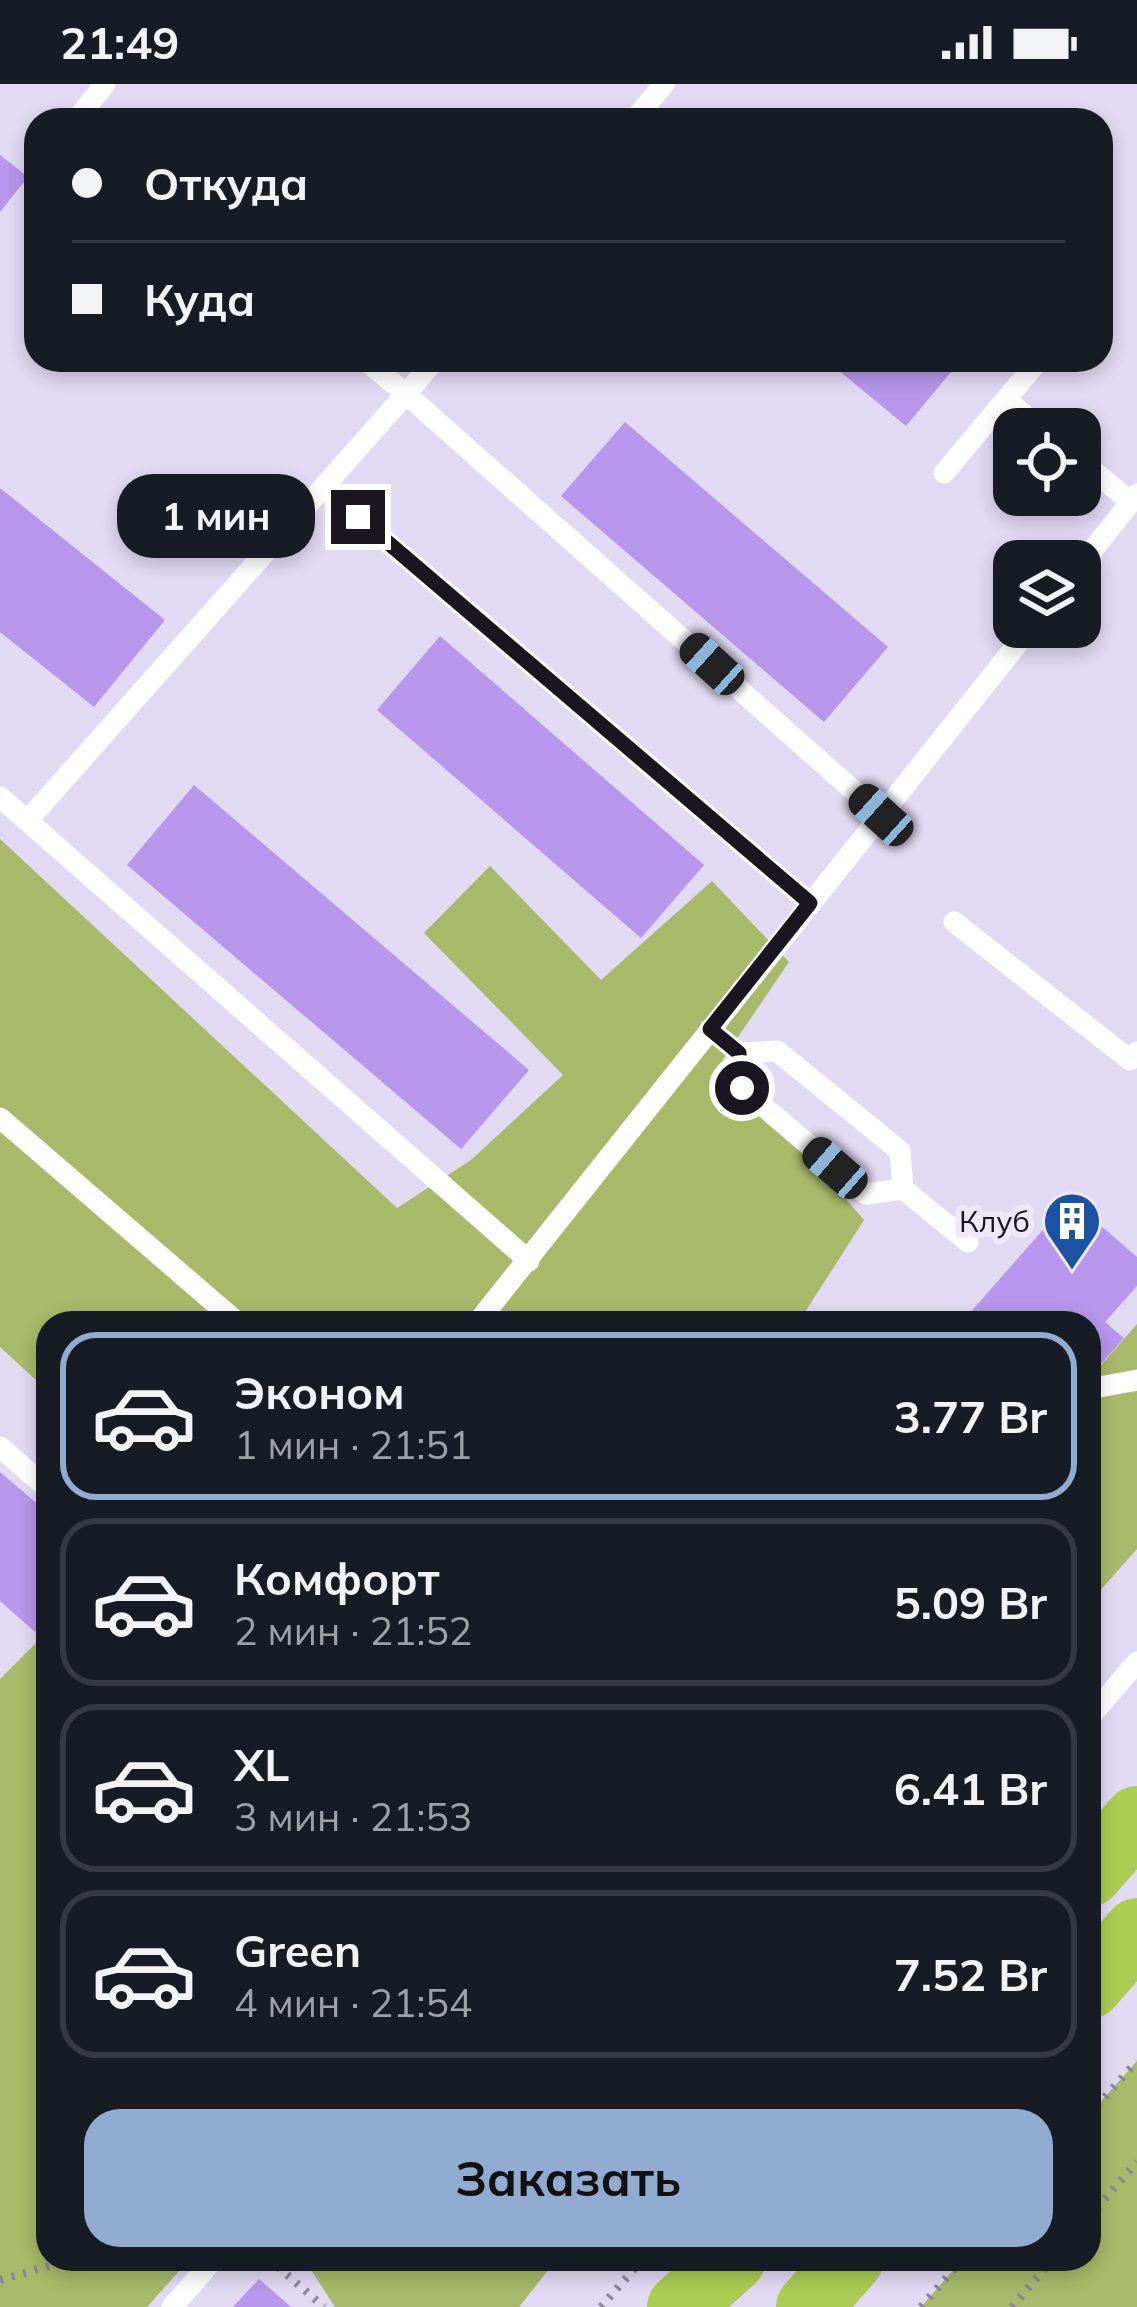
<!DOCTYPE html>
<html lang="ru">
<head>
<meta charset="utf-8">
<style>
	:root { --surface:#171b24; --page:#242831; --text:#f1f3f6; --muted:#9ea1a6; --line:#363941; --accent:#91abd1 }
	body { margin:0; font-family:Mulish,sans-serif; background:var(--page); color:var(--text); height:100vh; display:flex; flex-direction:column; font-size:45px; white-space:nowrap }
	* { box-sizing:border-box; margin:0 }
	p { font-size:39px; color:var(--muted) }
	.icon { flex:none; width:66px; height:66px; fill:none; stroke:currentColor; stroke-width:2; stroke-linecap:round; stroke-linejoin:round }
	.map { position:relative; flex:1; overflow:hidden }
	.sheet { position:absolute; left:36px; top:1227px; width:1065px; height:960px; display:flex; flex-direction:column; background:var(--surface); border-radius:36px; box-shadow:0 6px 18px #0003 }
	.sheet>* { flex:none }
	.banner { position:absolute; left:24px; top:24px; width:1089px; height:264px; border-radius:36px; box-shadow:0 6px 18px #0003; display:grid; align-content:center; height:264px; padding:0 48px; background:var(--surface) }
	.tools { position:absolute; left:993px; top:324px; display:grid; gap:24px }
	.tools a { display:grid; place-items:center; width:108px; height:108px; border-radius:24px; background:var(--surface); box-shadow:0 6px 18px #0003; font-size:60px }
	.end { position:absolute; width:54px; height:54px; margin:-27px; border:15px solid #19161f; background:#fff; box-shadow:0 0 0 6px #fff }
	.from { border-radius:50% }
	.bubble { position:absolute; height:84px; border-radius:36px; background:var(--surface); box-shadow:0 6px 18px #0003; font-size:39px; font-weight:700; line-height:84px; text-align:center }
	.car { position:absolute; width:36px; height:72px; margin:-36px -18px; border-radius:15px; box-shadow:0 0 9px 3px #0007; background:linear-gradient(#222 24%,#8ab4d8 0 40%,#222 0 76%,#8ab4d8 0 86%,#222 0) }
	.banner b { display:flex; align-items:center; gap:42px; height:114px; font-size:45px }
	.banner b+b { border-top:3px solid var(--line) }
	.banner i { width:30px; height:30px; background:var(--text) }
	ul { padding:21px 0 0; list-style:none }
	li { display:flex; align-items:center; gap:36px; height:168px; margin:0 24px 18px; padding:0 24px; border:6px solid var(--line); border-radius:36px }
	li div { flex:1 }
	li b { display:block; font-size:45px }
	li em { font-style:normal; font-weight:700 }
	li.current { border-color:var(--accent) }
	li>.icon { width:108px; height:108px; stroke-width:1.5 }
	.action { display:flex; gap:24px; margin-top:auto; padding:24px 48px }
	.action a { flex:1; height:138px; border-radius:36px; background:var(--accent); color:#111; font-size:48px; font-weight:700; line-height:138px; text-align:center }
	.status { display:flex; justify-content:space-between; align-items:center; height:84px; padding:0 60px; background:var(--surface); direction:ltr }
	.status svg { height:33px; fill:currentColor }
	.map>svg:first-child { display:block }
	.green { fill:#a8ba69 }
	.building { fill:#b896eb }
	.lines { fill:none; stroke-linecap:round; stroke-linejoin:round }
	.path { stroke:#8b8597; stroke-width:8; stroke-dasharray:3 9; stroke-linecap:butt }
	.service { stroke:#fff; stroke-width:21 }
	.trunk { stroke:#accc52; stroke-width:66 }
	.route { stroke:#19161f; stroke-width:15 }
	.labels { text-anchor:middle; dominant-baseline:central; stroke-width:12; stroke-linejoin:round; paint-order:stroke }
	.poi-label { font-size:30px; fill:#19161f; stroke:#efe7fc; text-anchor:end }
</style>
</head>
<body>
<div class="status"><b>21:49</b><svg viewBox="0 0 49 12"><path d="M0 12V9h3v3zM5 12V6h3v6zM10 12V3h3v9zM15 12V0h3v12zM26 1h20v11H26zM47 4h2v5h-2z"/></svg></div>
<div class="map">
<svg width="1137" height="2223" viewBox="0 0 1137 2223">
	<rect width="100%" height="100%" fill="#e2d9f3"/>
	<path class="green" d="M0,755L397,1124L471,1076L563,991L424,849L490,782L601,896L712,797L789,878L723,975L864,1136L798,1239H48V1307L0,1263Z
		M1137,1240V1465L1089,1519V1295Z
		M48,1547V2175H190L147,2223H0V1595Z
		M1137,1977V2223H921L963,2175H1089V2031Z
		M304,2175H557L519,2223H335Z"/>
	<path class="building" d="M0,71L28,93L0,128Z
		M826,276H961L906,342Z
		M625,338L888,563L824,638L561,412Z
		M0,404L165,536L94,623L0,548Z
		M440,552L704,781L641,854L377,626Z
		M194,701L529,986L461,1065L127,781Z
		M1070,1115L1137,1173V1202L1105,1238L1124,1254L1102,1279L1089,1268V1239H961Z
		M0,1388L48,1429V1533L35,1548L0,1517Z
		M259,2195L291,2223H233Z"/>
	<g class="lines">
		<path class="path" d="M1089,2031L1137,1977
			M1089,2133L1137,2078
			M269,2175L324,2223
			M0,2196L73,2175
			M601,2223L643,2175
			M921,2223L963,2175
			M1012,2223L1053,2175"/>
		<path class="service" d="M76,36L105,0
			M634,36L664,0
			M365,276L406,310L435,276
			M1006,316L1042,345
			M1080,376L1131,418
			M944,389L1039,276
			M323,403L810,819
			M1080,482L1137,410
			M0,713L529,1177
			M27,737L406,310L881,731
			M954,838L1130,976L1137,968
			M710,945L739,969L777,967L900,1067L903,1105L968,1158
			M739,969L742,1004L866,1110L903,1105
			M0,1034L238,1239
			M477,1239L1031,543
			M1089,1305L1137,1296
			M0,1363L48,1405
			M1089,1634L1137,1578
			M172,2223L214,2175"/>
		<path class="trunk" d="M1089,1790L1137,1735
			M1089,1902L1137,1847
			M680,2223L733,2175
			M809,2223L851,2175"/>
	</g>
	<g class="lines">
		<path class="route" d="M358,433L810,819L710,945L739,969L742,1004"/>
	</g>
	<defs>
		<g id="building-pin" transform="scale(3)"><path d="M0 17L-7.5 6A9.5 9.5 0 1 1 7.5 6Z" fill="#1b52a4" stroke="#efe7fc"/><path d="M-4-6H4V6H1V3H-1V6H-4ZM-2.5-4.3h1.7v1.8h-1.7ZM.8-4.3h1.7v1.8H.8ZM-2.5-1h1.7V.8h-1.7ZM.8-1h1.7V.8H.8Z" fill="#fff"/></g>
	</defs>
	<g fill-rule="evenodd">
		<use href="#building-pin" x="1072" y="1137"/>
	</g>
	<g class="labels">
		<g class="poi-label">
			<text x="1030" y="1137">Клуб</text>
		</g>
	</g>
</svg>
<div class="tools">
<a><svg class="icon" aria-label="locate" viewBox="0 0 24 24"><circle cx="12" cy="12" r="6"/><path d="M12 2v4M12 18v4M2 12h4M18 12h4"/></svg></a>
<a><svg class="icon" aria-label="layers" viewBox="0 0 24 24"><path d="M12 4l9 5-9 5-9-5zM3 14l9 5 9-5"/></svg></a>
</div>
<i class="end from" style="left:742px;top:1004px"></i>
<i class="end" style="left:358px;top:433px"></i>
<div class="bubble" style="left:117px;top:390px;width:198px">1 мин</div>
<i class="car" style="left:712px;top:580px;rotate:312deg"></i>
<i class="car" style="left:881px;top:731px;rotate:312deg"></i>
<i class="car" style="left:835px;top:1084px;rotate:311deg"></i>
<div class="banner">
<b><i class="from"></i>Откуда</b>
<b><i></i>Куда</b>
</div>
<section class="sheet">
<ul>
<li class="current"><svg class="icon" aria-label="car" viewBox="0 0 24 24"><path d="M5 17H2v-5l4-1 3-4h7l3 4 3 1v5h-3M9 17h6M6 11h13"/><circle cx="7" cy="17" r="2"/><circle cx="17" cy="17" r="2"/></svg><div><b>Эконом</b><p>1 мин · 21:51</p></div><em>3.77 Br</em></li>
<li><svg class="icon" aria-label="car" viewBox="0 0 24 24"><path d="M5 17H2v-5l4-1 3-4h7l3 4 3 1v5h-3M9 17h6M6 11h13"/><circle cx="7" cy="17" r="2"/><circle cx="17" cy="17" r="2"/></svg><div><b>Комфорт</b><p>2 мин · 21:52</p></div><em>5.09 Br</em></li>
<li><svg class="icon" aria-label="car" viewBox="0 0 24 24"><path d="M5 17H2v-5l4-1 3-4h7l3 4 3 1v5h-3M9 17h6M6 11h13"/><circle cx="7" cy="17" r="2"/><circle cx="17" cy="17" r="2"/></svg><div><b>XL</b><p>3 мин · 21:53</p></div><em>6.41 Br</em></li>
<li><svg class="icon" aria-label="car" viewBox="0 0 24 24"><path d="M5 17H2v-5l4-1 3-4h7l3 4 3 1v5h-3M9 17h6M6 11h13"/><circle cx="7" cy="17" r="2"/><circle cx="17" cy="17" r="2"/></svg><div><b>Green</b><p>4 мин · 21:54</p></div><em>7.52 Br</em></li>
</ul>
<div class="action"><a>Заказать</a></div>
</section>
</div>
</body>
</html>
